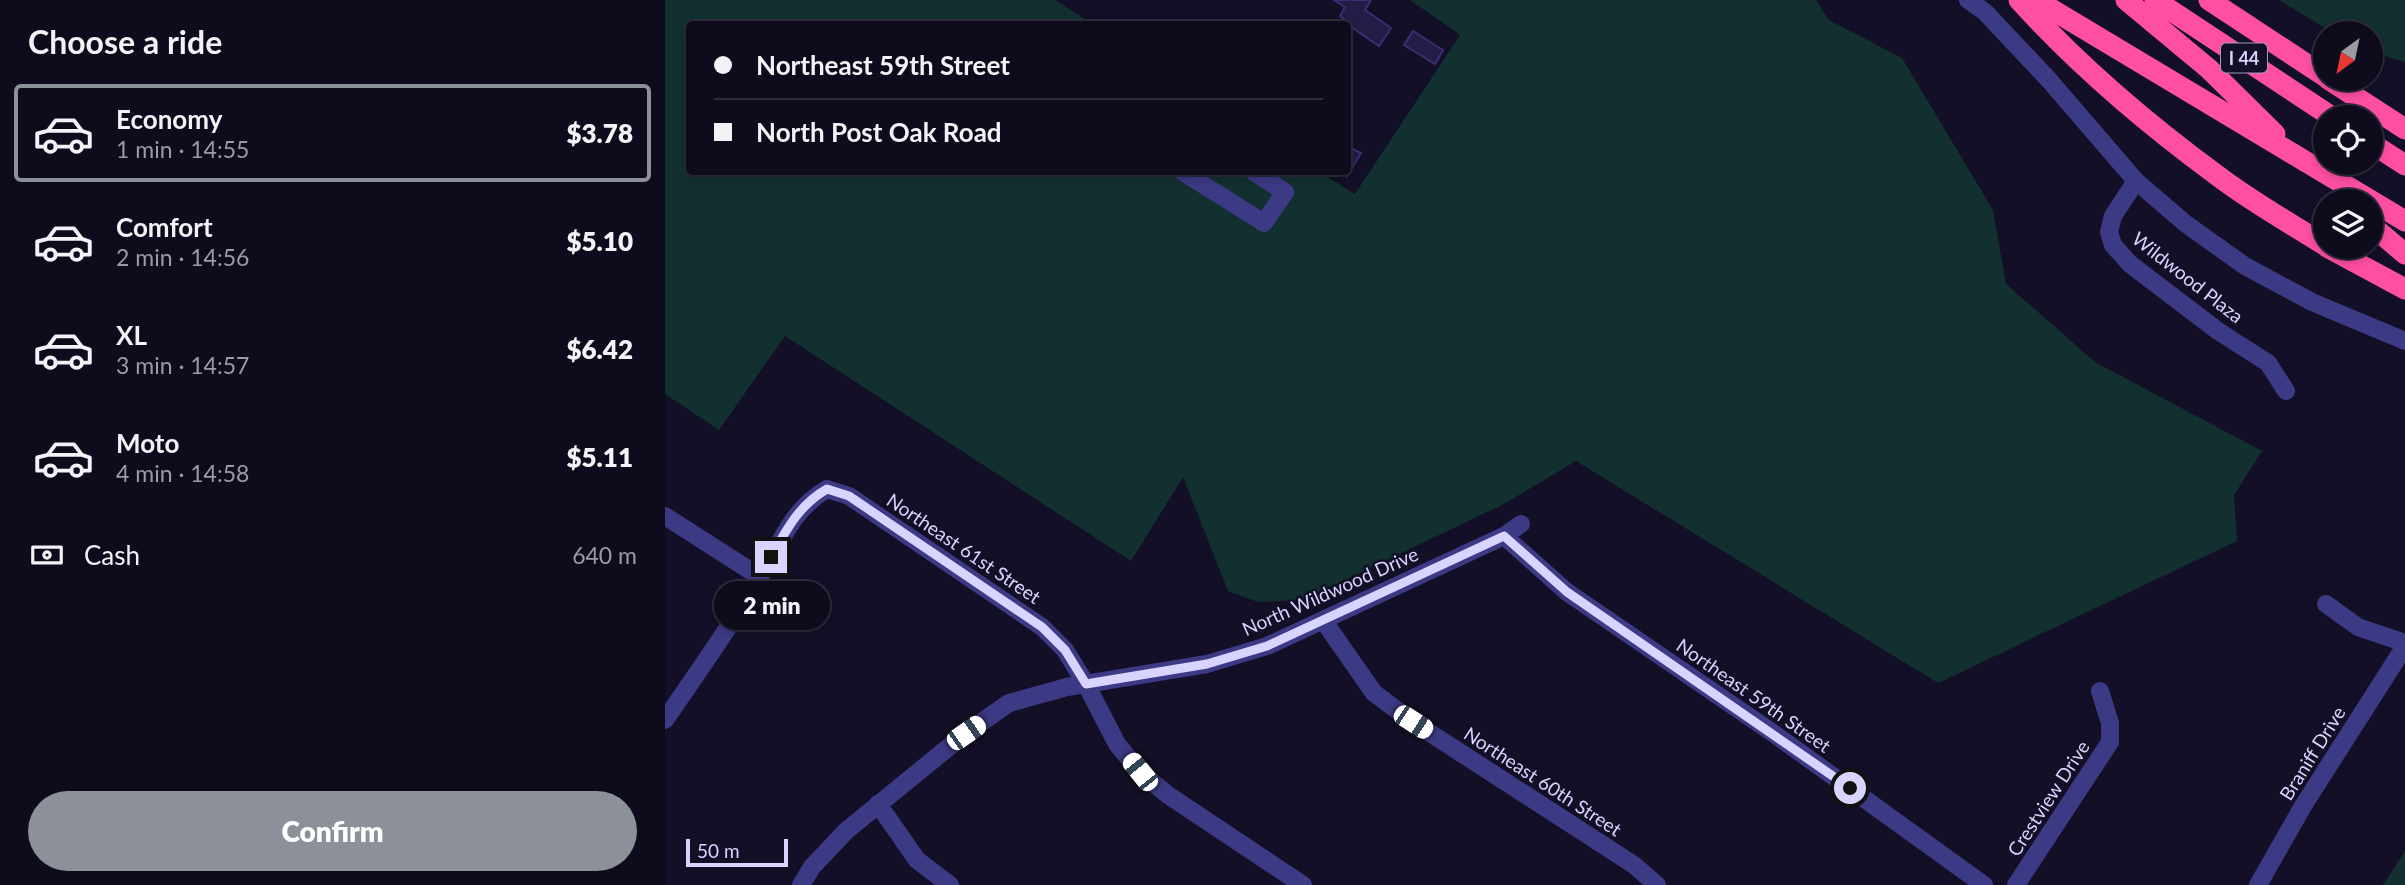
<!DOCTYPE html>
<html lang="en">
<head>
<meta charset="utf-8">
<style>
	:root { --surface:#0e0b1c; --page:#1c1929; --text:#f1f3f6; --muted:#9b9ba3; --line:#2e2b3b; --accent:#8c9099 }
	body { margin:0; font-family:Lato,sans-serif; background:var(--page); color:var(--text); height:100vh; display:flex; flex-direction:column; font-size:26px; white-space:nowrap }
	* { box-sizing:border-box; margin:0 }
	p { font-size:23px; color:var(--muted) }
	.icon { flex:none; width:38px; height:38px; fill:none; stroke:currentColor; stroke-width:2; stroke-linecap:round; stroke-linejoin:round }
	.map { position:relative; flex:1; overflow:hidden }
	.side { display:flex; flex-direction:column; background:var(--surface); width:665px }
	.side>* { flex:none }
	.top-card { position:absolute; left:21px; top:21px; width:665px; height:154px; border-radius:7px; box-shadow:0 4px 10px #0003,0 0 0 2px var(--line); display:grid; align-content:center; height:154px; padding:0 28px; background:var(--surface) }
	.needle { width:46px; rotate:213deg }
	.controls { position:absolute; left:1648px; top:21px; display:grid; gap:14px }
	.controls a { display:grid; place-items:center; width:70px; height:70px; border-radius:50%; background:var(--surface); box-shadow:0 4px 10px #0003,0 0 0 2px var(--line); font-size:35px }
	.scale { position:absolute; left:21px; bottom:18px; width:102px; box-sizing:border-box; padding-left:7px; border:4px solid #d9d4ff; border-top:0; font-size:19px; line-height:24px; white-space:nowrap; color:#d9d4ff; -webkit-text-stroke:5px #130f26; paint-order:stroke }
	.end { position:absolute; width:32px; height:32px; margin:-16px; border:9px solid #d9d4ff; background:#111; box-shadow:0 0 0 4px #111 }
	.from { border-radius:50% }
	.bubble { position:absolute; height:49px; border-radius:24px; background:var(--surface); box-shadow:0 4px 10px #0003,0 0 0 2px var(--line); font-size:23px; font-weight:800; line-height:49px; text-align:center }
	.car { position:absolute; width:21px; height:42px; margin:-21px -10px; border-radius:9px; box-shadow:0 0 5px 2px #0007; background:linear-gradient(#fff 24%,#345 0 40%,#fff 0 76%,#345 0 86%,#fff 0) }
	.top-card b { display:flex; align-items:center; gap:24px; height:66px; font-size:26px }
	.top-card b+b { border-top:2px solid var(--line) }
	.top-card i { width:18px; height:18px; background:var(--text) }
	ul { padding:0; list-style:none }
	li { display:flex; align-items:center; gap:21px; height:98px; margin:0 14px 10px; padding:0 14px; border:4px solid transparent; border-radius:7px }
	li div { flex:1 }
	li b { display:block; font-size:26px }
	li em { font-style:normal; font-weight:800 }
	li.active { border-color:var(--accent) }
	li>.icon { width:63px; height:63px; stroke-width:1.5 }
	h2 { padding:0 28px; font-size:32px; line-height:84px }
	.pay { display:flex; align-items:center; gap:18px; height:77px; padding:0 28px; font-size:26px }
	.pay p { margin-inline-start:auto }
	.cta { display:flex; gap:14px; margin-top:auto; padding:14px 28px }
	.cta a { flex:1; height:80px; border-radius:42px; background:var(--accent); color:#fff; font-size:28px; font-weight:800; line-height:80px; text-align:center }
	main { display:flex; flex:1; min-height:0 }
	.map>svg:first-child { display:block }
	.green { fill:#12302f }
	.building { fill:#241b47; stroke:#3b2d73; stroke-width:2 }
	.lines { fill:none; stroke-linecap:round; stroke-linejoin:round }
	.minor { stroke:#3d3a85; stroke-width:18 }
	.highway { stroke:#ff4fa3; stroke-width:21 }
	.route { stroke:#d9d4ff; stroke-width:9 }
	.labels { text-anchor:middle; dominant-baseline:central; stroke-width:5; stroke-linejoin:round; paint-order:stroke }
	.shield { fill:#130f26; stroke:#9e99be; stroke-width:2 }
	.shield-label { font-size:18px; font-weight:bold; fill:#d9d4ff }
	.street-label { font-size:19px; fill:#d9d4ff; stroke:#130f26 }
</style>
</head>
<body>
<main>
<section class="side">
<h2>Choose a ride</h2>
<ul>
<li class="active"><svg class="icon" aria-label="car" viewBox="0 0 24 24"><path d="M5 17H2v-5l4-1 3-4h7l3 4 3 1v5h-3M9 17h6M6 11h13"/><circle cx="7" cy="17" r="2"/><circle cx="17" cy="17" r="2"/></svg><div><b>Economy</b><p>1 min · 14:55</p></div><em>$3.78</em></li>
<li><svg class="icon" aria-label="car" viewBox="0 0 24 24"><path d="M5 17H2v-5l4-1 3-4h7l3 4 3 1v5h-3M9 17h6M6 11h13"/><circle cx="7" cy="17" r="2"/><circle cx="17" cy="17" r="2"/></svg><div><b>Comfort</b><p>2 min · 14:56</p></div><em>$5.10</em></li>
<li><svg class="icon" aria-label="car" viewBox="0 0 24 24"><path d="M5 17H2v-5l4-1 3-4h7l3 4 3 1v5h-3M9 17h6M6 11h13"/><circle cx="7" cy="17" r="2"/><circle cx="17" cy="17" r="2"/></svg><div><b>XL</b><p>3 min · 14:57</p></div><em>$6.42</em></li>
<li><svg class="icon" aria-label="car" viewBox="0 0 24 24"><path d="M5 17H2v-5l4-1 3-4h7l3 4 3 1v5h-3M9 17h6M6 11h13"/><circle cx="7" cy="17" r="2"/><circle cx="17" cy="17" r="2"/></svg><div><b>Moto</b><p>4 min · 14:58</p></div><em>$5.11</em></li>
</ul>
<div class="pay"><svg class="icon" aria-label="cash" viewBox="0 0 24 24"><path d="M3 7h18v10H3z"/><circle cx="12" cy="12" r="2"/></svg>Cash<p>640 m</p></div>
<div class="cta"><a>Confirm</a></div>
</section>
<div class="map">
<svg width="1740" height="885" viewBox="0 0 1740 885">
	<rect width="100%" height="100%" fill="#130f26"/>
	<path class="green" d="M0,0H390L428,24H24V172H655L690,194L795,35L745,0H1151L1164,20L1237,58L1328,210L1341,284L1430,362L1597,451L1569,495L1572,541L1273,683L911,461L839,504L638,600L593,602L563,591L518,477L466,561L120,336L54,430L0,394Z
		M1614,0H1740V62L1706,52V33H1668Z
		M1740,851V885H1718Z"/>
	<path class="building" d="M669,0H706L700,10L726,28L714,46L682,24H675L679,19L675,16L680,7Z
		M748,31L778,50L770,64L739,45Z
		M682,146L696,153L682,176Z"/>
	<g class="lines">
		<path class="minor" d="M1303,0L1320,12L1384,80L1471,181L1521,224L1580,266L1647,302L1740,341
			M518,172L599,223L620,192L589,172
			M1471,181L1448,216L1444,232L1448,245L1465,264L1553,331L1603,363L1621,391
			M0,516L95,577
			M839,536L902,592L1108,733L1319,885
			M1661,604L1693,627L1740,643
			M658,620L709,693L748,722L969,865L992,885
			M0,720C32,673 66,626 95,577C116,543 126,510 162,489L184,496L377,627L400,650L421,684L452,744L475,772L503,795L638,885
			M213,804L252,860L285,885
			M136,885L147,867L181,831L301,733L344,703L402,687L542,664L602,646L839,536L856,524
			M1351,885L1445,742V723L1435,691
			M1593,885L1638,806L1740,646"/>
		<path class="highway" d="M1354,0C1413,65 1482,124 1553,176C1587,202 1625,223 1661,246
			M1371,0L1740,221
			M1461,0L1544,69L1610,134
			M1490,0L1667,117
			M1544,0L1661,77
			M1663,79L1740,129
			M1706,143L1740,165
			M1706,225L1740,254
			M1662,247L1740,289"/>
	</g>
	<g class="lines">
		<path class="route" d="M106,557C122,529 134,505 162,489L184,496L377,627L400,650L421,684L542,664L602,646L839,536L902,592L1185,788"/>
	</g>
	<g class="labels">
		<rect class="shield" x="1556" y="43.5" width="46" height="29" rx="5"/>
		<g class="shield-label">
			<text x="1579" y="58">I 44</text>
		</g>
		<g class="street-label">
			<text transform="translate(1523 277) rotate(38)">Wildwood Plaza</text>
			<text transform="translate(299 548) rotate(34)">Northeast 61st Street</text>
			<text transform="translate(665 591) rotate(-24)">North Wildwood Drive</text>
			<text transform="translate(1089 695) rotate(35)">Northeast 59th Street</text>
			<text transform="translate(1647 753) rotate(-58)">Braniff Drive</text>
			<text transform="translate(878 781) rotate(33)">Northeast 60th Street</text>
			<text transform="translate(1383 798) rotate(-57)">Crestview Drive</text>
		</g>
	</g>
</svg>
<div class="controls">
<a><svg class="needle" viewBox="-14 -14 28 28"><path d="M0-13l5 13h-10z" fill="#e53935"/><path d="M0 13l5-13h-10z" fill="#9b9ba3"/></svg></a>
<a><svg class="icon" aria-label="locate" viewBox="0 0 24 24"><circle cx="12" cy="12" r="6"/><path d="M12 2v4M12 18v4M2 12h4M18 12h4"/></svg></a>
<a><svg class="icon" aria-label="layers" viewBox="0 0 24 24"><path d="M12 4l9 5-9 5-9-5zM3 14l9 5 9-5"/></svg></a>
</div>
<div class="scale">50 m</div>
<i class="end from" style="left:1185px;top:788px"></i>
<i class="end" style="left:106px;top:557px"></i>
<div class="bubble" style="left:49px;top:581px;width:116px">2 min</div>
<i class="car" style="left:748px;top:722px;rotate:123deg"></i>
<i class="car" style="left:301px;top:733px;rotate:55deg"></i>
<i class="car" style="left:475px;top:772px;rotate:321deg"></i>
<div class="top-card">
<b><i class="from"></i>Northeast 59th Street</b>
<b><i></i>North Post Oak Road</b>
</div>
</div>
</main>
</body>
</html>
